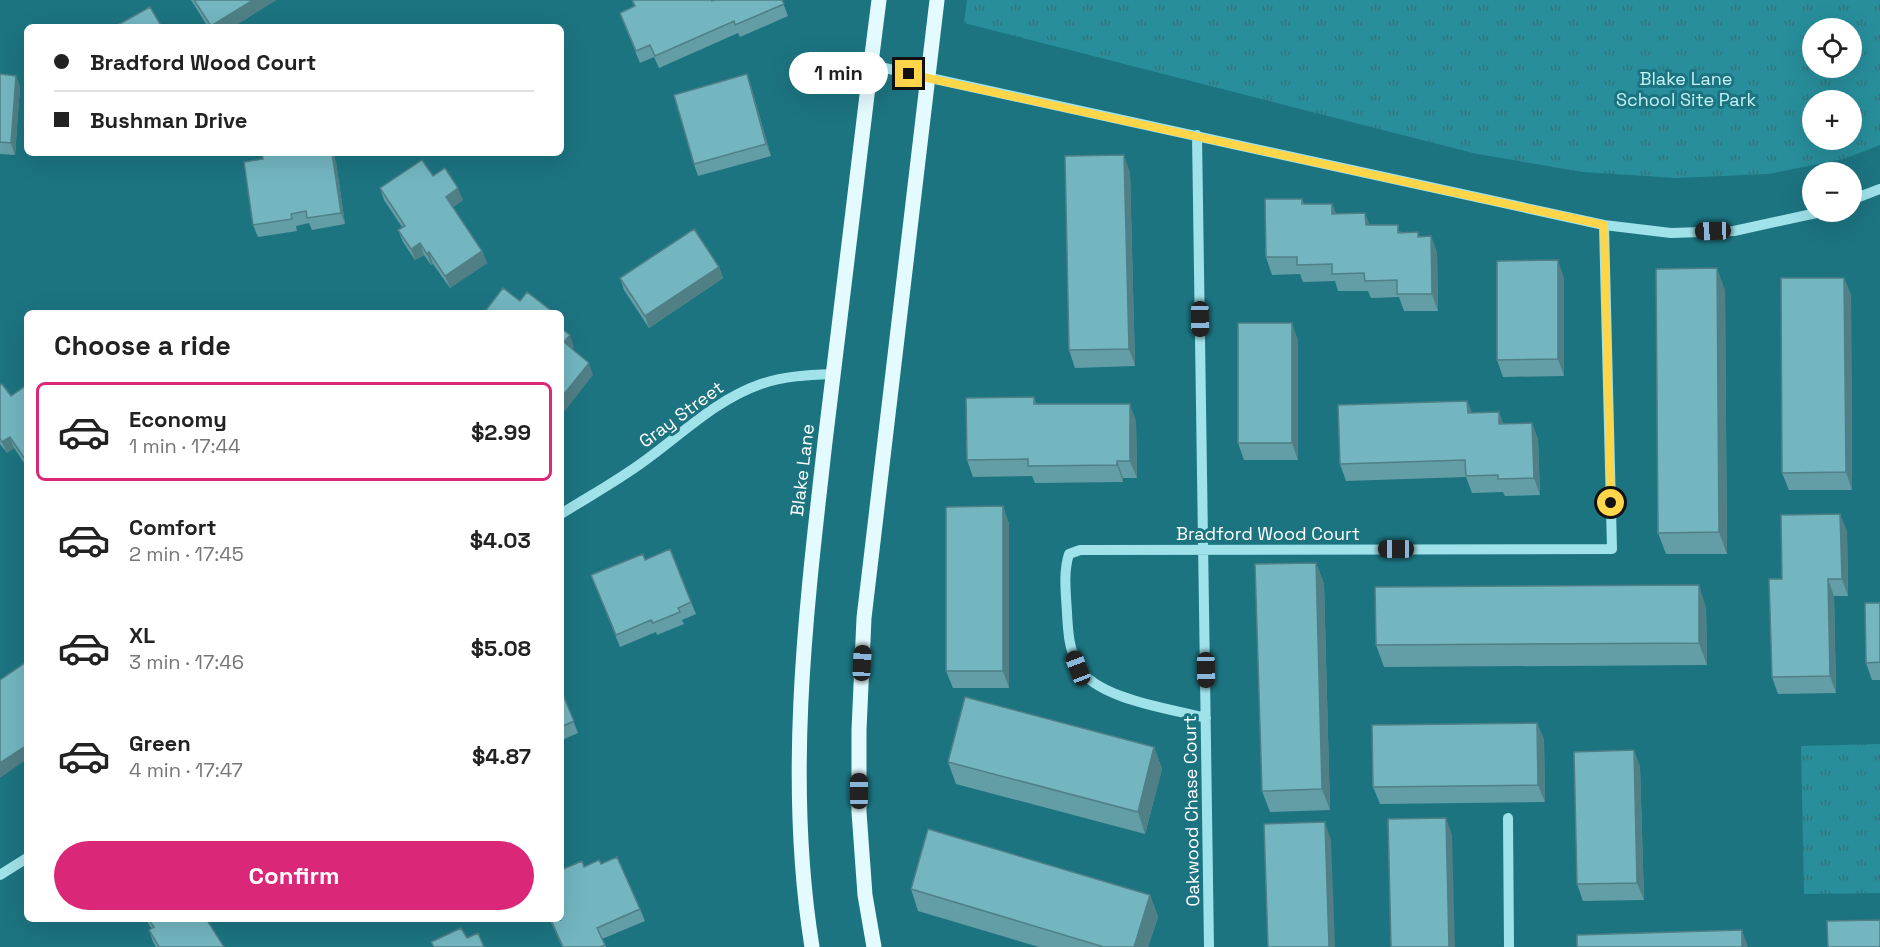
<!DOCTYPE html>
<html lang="en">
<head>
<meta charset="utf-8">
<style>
	:root { --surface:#fff; --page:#f2f2f2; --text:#222; --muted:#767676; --line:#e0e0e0; --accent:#db2777 }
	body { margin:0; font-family:"Space Grotesk",sans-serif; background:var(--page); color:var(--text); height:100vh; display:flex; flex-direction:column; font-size:22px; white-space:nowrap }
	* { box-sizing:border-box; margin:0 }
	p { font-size:20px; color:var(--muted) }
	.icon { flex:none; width:33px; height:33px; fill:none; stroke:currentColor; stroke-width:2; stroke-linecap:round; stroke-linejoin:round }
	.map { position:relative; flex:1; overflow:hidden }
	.sheet { position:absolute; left:24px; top:310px; width:540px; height:612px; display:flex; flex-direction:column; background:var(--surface); border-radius:9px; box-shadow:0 6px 24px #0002 }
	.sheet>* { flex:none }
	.top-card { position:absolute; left:24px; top:24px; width:540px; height:132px; border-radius:9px; box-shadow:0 6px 24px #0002; display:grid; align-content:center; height:132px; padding:0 30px; background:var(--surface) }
	.tools { position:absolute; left:1802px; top:18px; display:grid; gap:12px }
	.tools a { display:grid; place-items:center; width:60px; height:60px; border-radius:50%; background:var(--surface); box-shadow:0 6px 24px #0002; font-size:30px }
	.end { position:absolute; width:27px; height:27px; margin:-14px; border:8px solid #ffd54a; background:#111; box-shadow:0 0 0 3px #111 }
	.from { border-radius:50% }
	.bubble { position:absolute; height:42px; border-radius:21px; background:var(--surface); box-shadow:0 6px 24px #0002; font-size:20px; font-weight:700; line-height:42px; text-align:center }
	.car { position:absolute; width:18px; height:36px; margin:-18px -9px; border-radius:8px; box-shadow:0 0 4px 2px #0007; background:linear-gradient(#222 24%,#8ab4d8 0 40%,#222 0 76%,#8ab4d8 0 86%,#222 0) }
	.top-card b { display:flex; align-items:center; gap:21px; height:57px; font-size:22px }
	.top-card b+b { border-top:2px solid var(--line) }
	.top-card i { width:15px; height:15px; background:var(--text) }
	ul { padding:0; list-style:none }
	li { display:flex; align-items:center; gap:18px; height:99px; margin:0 12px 9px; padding:0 18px; border:3px solid transparent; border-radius:9px }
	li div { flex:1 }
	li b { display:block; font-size:22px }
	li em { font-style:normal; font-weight:700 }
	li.on { border-color:var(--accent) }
	li>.icon { width:54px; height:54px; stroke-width:1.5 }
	h2 { padding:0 30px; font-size:27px; line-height:72px }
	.primary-button { display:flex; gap:12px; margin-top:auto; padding:12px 30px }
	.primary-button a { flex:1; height:69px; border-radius:36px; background:var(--accent); color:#fff; font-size:24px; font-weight:700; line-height:69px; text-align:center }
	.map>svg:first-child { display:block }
	.park { fill:url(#park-tufts); fill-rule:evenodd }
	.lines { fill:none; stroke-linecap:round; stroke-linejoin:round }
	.minor { stroke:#a0e2ea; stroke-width:10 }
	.major { stroke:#e3fafe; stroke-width:15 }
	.wall { fill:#639da5 }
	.shaded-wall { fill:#507f86 }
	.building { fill:#73b6c0; stroke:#507f86; stroke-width:1.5 }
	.route { stroke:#ffd54a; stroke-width:8 }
	.labels { text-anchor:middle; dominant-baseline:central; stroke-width:6; stroke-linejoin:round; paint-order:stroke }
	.park-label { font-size:18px; fill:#c4f2f7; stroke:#1c7480 }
	.street-label { font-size:18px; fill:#fff; stroke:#1c7480 }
</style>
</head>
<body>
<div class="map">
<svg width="1880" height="947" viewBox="0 0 1880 947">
	<defs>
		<pattern id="park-tufts" width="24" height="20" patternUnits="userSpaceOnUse" patternTransform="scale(1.5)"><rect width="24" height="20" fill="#288e9b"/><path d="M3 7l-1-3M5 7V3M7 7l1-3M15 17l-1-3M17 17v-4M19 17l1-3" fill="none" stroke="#36747b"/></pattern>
	</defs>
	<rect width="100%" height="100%" fill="#1c7480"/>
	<path class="park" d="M967,0H1880V145L1844,159L1768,174L1676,178L1583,172L1477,154L964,23ZM1812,28H1851V68H1812ZM1812,100H1851V140H1812Z
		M1880,744V893L1804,894L1801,746Z"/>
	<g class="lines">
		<path class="minor" d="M871,65L1604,225L1671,233L1734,231L1821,212
			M1197,135L1209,947
			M1851,200L1880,189
			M561,514C588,497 617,481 643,462C681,435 715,400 761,384C784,376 809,375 833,374
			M1206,718C1172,709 1095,699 1078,666C1069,649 1068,632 1067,613C1066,593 1063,573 1069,554L1080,550L1612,549L1604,225
			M1508,818L1509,947
			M0,875L27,858"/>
		<path class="major" d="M812,947C785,779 806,610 825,442C843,294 860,147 879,0
			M874,947L865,895L859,812V730L864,618L937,0"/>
	</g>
	<path class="wall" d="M191,0H276L233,27H208Z
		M632,0H712V1L782,0L788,16L740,37L738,33L659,68L654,57L640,63L624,24L620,13L634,7Z
		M0,74L16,76L20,87L15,155L0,154Z
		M751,86L771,156L698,176L694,164Z
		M262,153H299V154L309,153H333L336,162L345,224L312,230L309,223L296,226L297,231L258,237L253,225L263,159Z
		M1130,172L1135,366L1075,368L1069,350Z
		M433,176L463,200L453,207L482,251L487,263L450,288L433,264L431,265L424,255L415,260L403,242L398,230L402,227L384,200L380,188Z
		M1302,199L1304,204H1332L1336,214L1370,225L1420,236H1431L1437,253L1438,311H1404L1399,297L1371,298L1368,291H1338L1335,281L1303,282L1300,274L1272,275L1266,257Z
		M719,267L723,278L649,328L624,290L620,278Z
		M1564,278V376L1503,377L1497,360Z
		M1844,278L1851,295L1852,490H1789L1782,473Z
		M1725,290L1727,554H1666L1658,533Z
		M1298,340V460H1244L1238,443Z
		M0,385L11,396L27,385V467L14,448L7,453L0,444Z
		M1034,397L1036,404L1136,421L1137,478H1123V482L1035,483L1032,476L973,477L967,460Z
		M1467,401L1472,413L1499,412L1503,424L1532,423L1538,440L1540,495L1505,496L1503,492L1472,493L1466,477L1346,481L1340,464Z
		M1003,506L1009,524V688H953L946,671Z
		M1847,531L1848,596H1834L1836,693L1778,694L1772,677L1782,579Z
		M645,560L691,602L696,614L682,620L684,624L657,635L656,632L620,647L591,575Z
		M1316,563L1324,584L1330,810L1270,812L1262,791Z
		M1880,603V680H1872L1866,663Z
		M1706,607L1707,665L1384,667L1376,645Z
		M561,690L578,733L562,740L564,745L561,746Z
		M1537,723L1544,740L1545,802L1380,804L1373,787Z
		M1154,747L1162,769L1145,834L956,784L948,762Z
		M1634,750L1640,767L1644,900L1583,901L1577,884Z
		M584,867L640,909L645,921L602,939L606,947H562L550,920H561Z
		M911,889L1150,895L1158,917L1148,947H1039L918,911Z
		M146,920H207L224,947H156L153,942L149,930L152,929Z"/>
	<path class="shaded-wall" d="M253,0H276L233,27H211V26Z
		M747,74L751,86L771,156L766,144Z
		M16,76L20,87L15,155L11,143Z
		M332,153L336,162L345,224L341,213Z
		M1124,155L1130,172L1135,366L1129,349Z
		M458,188L463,200L450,209L446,197Z
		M1332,204L1338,221L1332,214Z
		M1365,213L1372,230L1366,225Z
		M1431,236L1437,253L1438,311L1432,294Z
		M420,243L424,255L415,260L411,249Z
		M482,251L487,263L450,288L445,276Z
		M429,252L433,264L431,265L427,254Z
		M1558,260L1564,278V376L1558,359Z
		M719,267L723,278L649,328L645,316Z
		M1717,268L1725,290L1727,554L1719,532Z
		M1844,278L1851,295L1852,490L1846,472Z
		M1292,323L1298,340V460L1292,443Z
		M570,335L574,347L568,354L564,342Z
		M589,363L593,375L564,412L561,405V398Z
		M1467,401L1474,418L1468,413Z
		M1130,404L1136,421L1137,478L1130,461Z
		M1499,412L1505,429L1499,424Z
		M1532,423L1538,440L1540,495L1534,478Z
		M10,437L14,448L7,453L2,442Z
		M1117,461L1123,478V482L1117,465Z
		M1003,506L1009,524V688L1003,671Z
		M1840,514L1847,531L1848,596L1842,579Z
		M1316,563L1324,584L1330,810L1322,789Z
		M1828,579L1834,596L1836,693L1830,676Z
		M1699,585L1706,607L1707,665L1699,643Z
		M1537,723L1544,740L1545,802L1538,785Z
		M27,745V759L0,778V763Z
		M1154,747L1162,769L1145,834L1138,812Z
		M1634,750L1640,767L1644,900L1637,883Z
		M1446,818L1452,835L1455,947H1449Z
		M1325,822L1331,840L1335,947H1329Z
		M1150,895L1158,917L1148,947H1134Z
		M1742,930L1748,947H1742Z"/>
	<path class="building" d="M194,0H253L211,26Z
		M632,0H712V1L715,0H782L784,4L735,25L734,21L655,56L650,45L636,51L620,13L635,6Z
		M150,7L162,27H114Z
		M0,74L16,76L11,143L0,142Z
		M747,74L766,144L694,164L674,95Z
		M262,153H296V155L309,153H332L341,213L307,218L306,211L291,214L292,219L253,225L244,162L263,159Z
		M1124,155L1129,349L1069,350L1065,156Z
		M422,160L433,176L445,168L458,188L446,197L482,251L445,276L429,252L427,254L420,243L411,249L398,230L405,226L380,188Z
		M1265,199H1302V204H1332V214L1365,213L1366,225H1398V233L1418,232V237L1431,236L1432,294H1397V280L1365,281L1364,273L1332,274V264L1297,265V257H1266Z
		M694,229L719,267L645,316L620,278Z
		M1558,260V359L1497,360V261Z
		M1717,268L1719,532L1658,533L1656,269Z
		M1781,278H1844L1846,472L1782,473Z
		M503,288L520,301L527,292L553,312L552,314H483Z
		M1238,323H1292V443H1238Z
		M561,328L570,335L564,342L589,363L561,398Z
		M2,384L11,396L27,385V462L10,437L2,442L0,438V385Z
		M1034,397V404H1130V461H1117V465L1028,466V459L967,460L966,398Z
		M1467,401L1468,413L1499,412V424L1532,423L1534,478L1498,479V475L1466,476L1465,460L1340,464L1338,405Z
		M1003,506V671H946V507Z
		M1840,514L1842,579H1828L1830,676L1772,677L1769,579H1782L1781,515Z
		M670,549L691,602L678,608L680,612L653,623L651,620L616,635L591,575L643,554L645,560Z
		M1316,563L1322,789L1262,791L1255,564Z
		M1699,585V643L1376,645L1375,587Z
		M1865,603H1880V662L1866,663Z
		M25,663L27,666V745L0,763V680Z
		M561,690L574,721L561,727Z
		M965,697L1154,747L1138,812L948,762Z
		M1537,723L1538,785L1373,787L1372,725Z
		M1634,750L1637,883L1577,884L1574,752Z
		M1446,818L1449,947H1391L1388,819Z
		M1325,822L1329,947H1268L1264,824Z
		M928,829L1150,895L1134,947H1104L911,889Z
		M617,857L640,909L597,928L605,945L600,947H563L551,920H561V870L582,861L584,867L599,860L601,864Z
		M149,920H207L224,947H159L149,930L154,927Z
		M1880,920V947H1828L1827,921Z
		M461,928L467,938L478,933L484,947H434L431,942Z
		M1742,930V947H1577V935Z"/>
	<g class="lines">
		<path class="route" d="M909,74L1604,225L1611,503"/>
	</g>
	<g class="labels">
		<g class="park-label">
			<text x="1686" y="78">Blake Lane<tspan x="1686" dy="21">School Site Park</tspan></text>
		</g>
		<g class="street-label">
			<text transform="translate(681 414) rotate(-36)">Gray Street</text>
			<text transform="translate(802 470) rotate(-83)">Blake Lane</text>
			<text x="1268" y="533">Bradford Wood Court</text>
			<text transform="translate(1191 811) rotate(-91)">Oakwood Chase Court</text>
		</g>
	</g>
</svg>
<div class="tools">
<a><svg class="icon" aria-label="locate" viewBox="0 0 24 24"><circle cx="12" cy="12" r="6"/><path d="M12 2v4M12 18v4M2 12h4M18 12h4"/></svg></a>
<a>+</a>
<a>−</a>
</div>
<i class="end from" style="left:1611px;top:503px"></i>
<i class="end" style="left:909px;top:74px"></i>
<div class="bubble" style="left:789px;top:52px;width:99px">1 min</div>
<i class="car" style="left:1713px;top:231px;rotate:268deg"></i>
<i class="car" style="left:1200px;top:319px;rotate:179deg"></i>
<i class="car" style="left:1396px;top:549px;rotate:270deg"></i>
<i class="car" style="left:862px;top:663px;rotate:3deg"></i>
<i class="car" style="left:1078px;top:668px;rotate:339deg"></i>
<i class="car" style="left:1206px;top:670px;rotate:179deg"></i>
<i class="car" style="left:859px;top:791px;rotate:0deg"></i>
<div class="top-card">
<b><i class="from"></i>Bradford Wood Court</b>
<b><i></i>Bushman Drive</b>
</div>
<section class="sheet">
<h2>Choose a ride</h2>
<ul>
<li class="on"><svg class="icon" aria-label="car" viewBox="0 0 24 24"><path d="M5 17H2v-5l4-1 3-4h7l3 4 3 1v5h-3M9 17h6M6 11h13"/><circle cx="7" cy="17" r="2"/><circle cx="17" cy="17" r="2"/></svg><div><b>Economy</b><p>1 min · 17:44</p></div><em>$2.99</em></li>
<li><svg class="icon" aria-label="car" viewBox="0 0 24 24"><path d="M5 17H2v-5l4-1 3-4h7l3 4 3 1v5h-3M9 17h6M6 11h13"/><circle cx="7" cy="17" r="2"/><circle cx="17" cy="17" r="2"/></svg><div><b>Comfort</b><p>2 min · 17:45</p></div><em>$4.03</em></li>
<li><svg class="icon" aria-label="car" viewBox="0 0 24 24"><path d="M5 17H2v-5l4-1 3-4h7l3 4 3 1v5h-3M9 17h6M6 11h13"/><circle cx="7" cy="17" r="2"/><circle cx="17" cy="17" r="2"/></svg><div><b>XL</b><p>3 min · 17:46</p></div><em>$5.08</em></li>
<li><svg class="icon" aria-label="car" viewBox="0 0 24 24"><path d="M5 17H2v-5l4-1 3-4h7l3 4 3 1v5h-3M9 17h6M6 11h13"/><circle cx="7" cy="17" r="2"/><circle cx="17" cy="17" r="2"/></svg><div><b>Green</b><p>4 min · 17:47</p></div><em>$4.87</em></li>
</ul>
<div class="primary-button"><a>Confirm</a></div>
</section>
</div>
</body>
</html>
